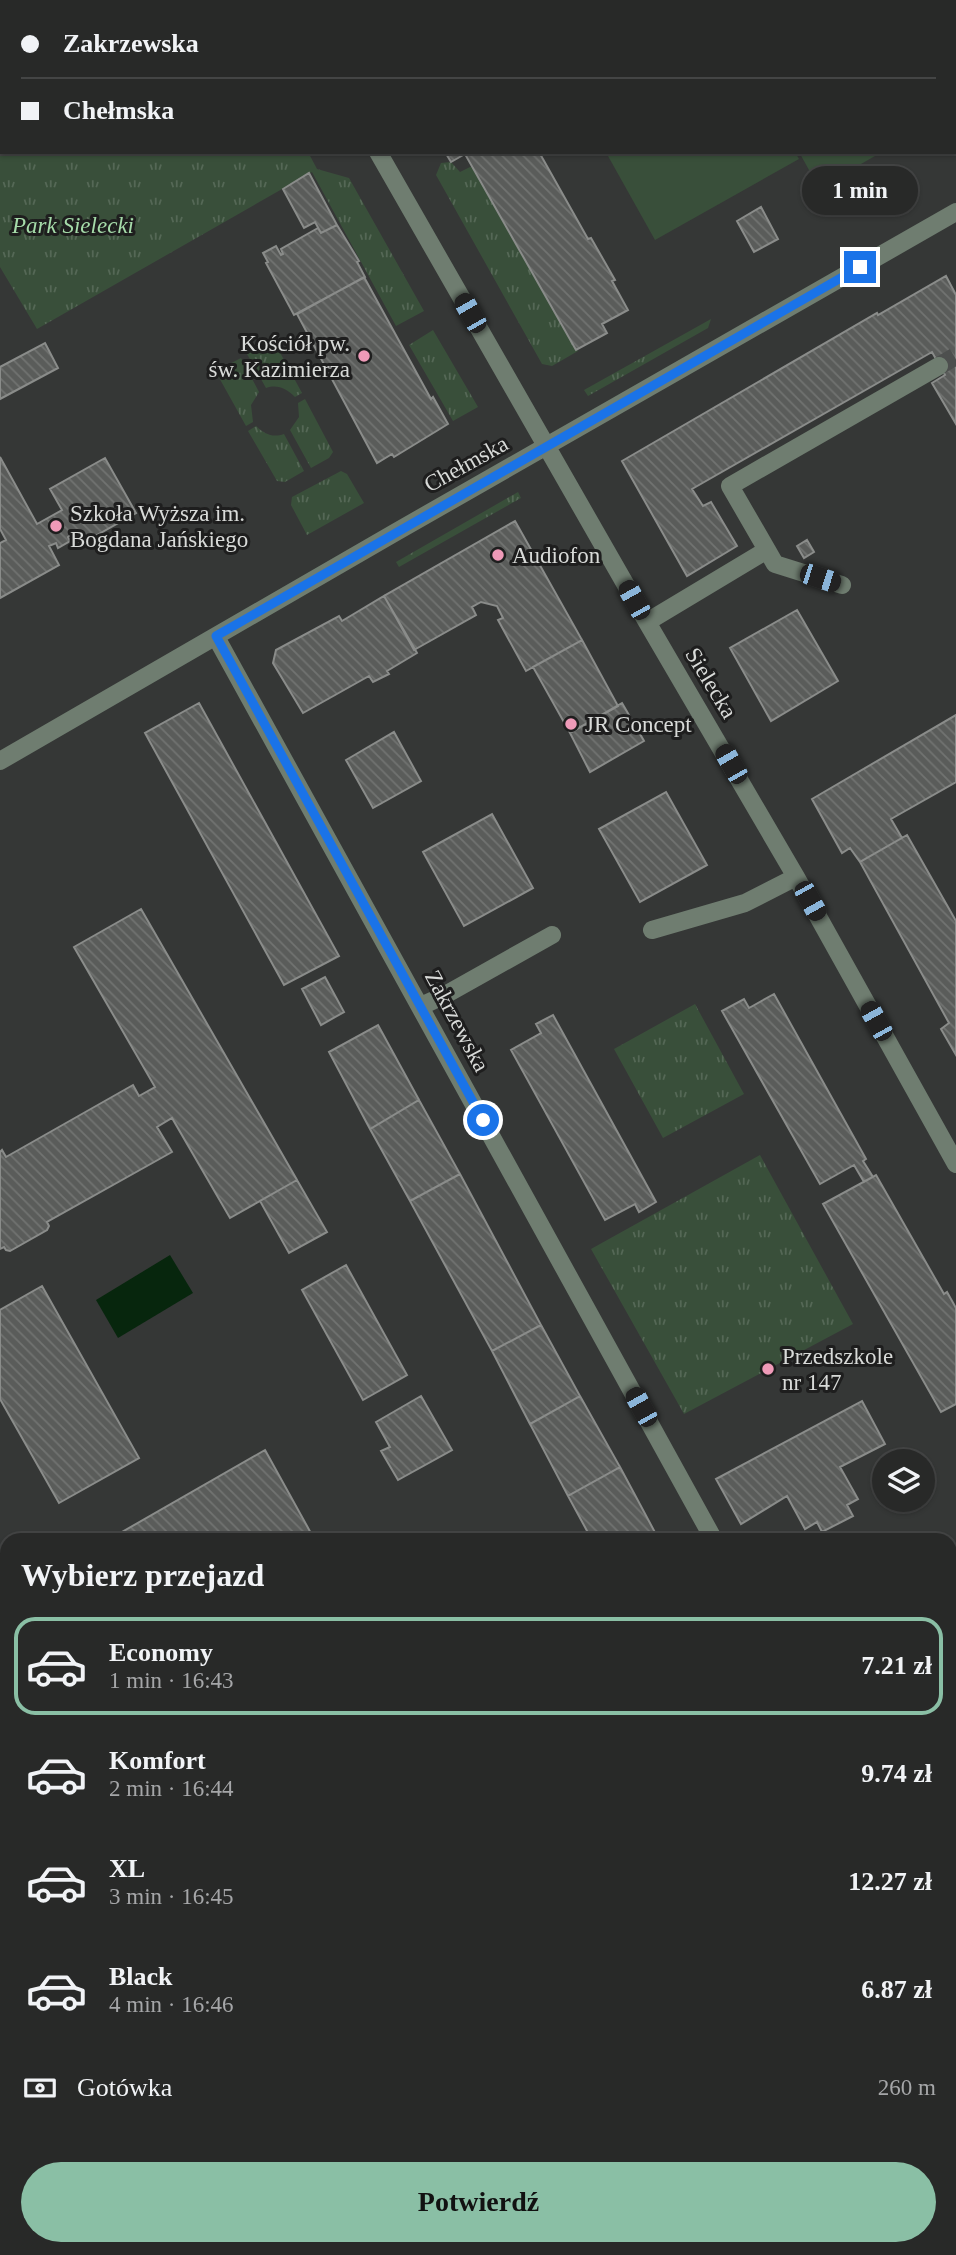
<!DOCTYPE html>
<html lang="pl">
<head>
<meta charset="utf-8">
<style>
	:root { --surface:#282928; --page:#303130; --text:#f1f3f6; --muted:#a5a6a8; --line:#444545; --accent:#8abfa5 }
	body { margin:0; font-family:Georgia,serif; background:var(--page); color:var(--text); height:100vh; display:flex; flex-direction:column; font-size:26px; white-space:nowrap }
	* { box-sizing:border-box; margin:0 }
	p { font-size:23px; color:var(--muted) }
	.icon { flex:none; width:38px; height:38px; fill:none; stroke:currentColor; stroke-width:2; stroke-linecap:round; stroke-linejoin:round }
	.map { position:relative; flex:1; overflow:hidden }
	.side { position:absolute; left:0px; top:1533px; width:957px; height:723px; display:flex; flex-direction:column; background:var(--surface); border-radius:21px 21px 0 0; box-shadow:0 2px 5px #0004,0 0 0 2px var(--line) }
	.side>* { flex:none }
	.top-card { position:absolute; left:0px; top:0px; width:957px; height:154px; box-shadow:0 2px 5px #0004,0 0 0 2px var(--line); display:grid; align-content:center; height:154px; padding:0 21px; background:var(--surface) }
	.buttons { position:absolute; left:872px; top:1449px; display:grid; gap:14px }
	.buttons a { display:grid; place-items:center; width:63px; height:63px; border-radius:50%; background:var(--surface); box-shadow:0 2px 5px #0004,0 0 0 2px var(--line); font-size:35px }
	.end { position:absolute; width:32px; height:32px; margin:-16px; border:9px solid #1a73e8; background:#fff; box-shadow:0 0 0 4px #fff }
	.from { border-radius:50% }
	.bubble { position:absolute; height:49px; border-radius:24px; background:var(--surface); box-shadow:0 2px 5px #0004,0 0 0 2px var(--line); font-size:23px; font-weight:600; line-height:49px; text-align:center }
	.car { position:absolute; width:21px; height:42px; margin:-21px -10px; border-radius:9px; box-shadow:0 0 5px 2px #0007; background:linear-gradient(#222 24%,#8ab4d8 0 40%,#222 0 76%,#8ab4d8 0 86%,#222 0) }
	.top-card b { display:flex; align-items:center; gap:24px; height:66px; font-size:26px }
	.top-card b+b { border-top:2px solid var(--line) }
	.top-card i { width:18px; height:18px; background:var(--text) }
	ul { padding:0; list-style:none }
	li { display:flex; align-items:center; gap:21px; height:98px; margin:0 14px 10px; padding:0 7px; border:4px solid transparent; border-radius:21px }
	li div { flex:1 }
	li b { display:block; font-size:26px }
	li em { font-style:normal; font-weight:600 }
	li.current { border-color:var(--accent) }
	li>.icon { width:63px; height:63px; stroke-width:1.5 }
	h2 { padding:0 21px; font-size:32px; line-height:84px }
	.pay { display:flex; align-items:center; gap:18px; height:77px; padding:0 21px; font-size:26px }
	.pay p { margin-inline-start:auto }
	.primary-button { display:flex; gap:14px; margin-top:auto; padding:14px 21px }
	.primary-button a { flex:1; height:80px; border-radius:42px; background:var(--accent); color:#111; font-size:28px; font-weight:600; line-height:80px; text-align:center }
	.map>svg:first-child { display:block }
	.grass { fill:url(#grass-tufts) }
	.pitch { fill:#394f3a }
	.water { fill:#07260d }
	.building { fill:url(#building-back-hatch); stroke:#8a8c8a; stroke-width:2 }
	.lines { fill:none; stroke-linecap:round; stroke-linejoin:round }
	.minor-tunnel { stroke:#4d4f4e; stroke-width:18; stroke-dasharray:18 9; stroke-linecap:butt }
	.minor { stroke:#6f7d70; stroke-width:18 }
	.route { stroke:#1a73e8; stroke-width:9 }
	.poi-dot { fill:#ef9ab8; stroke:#1e1e1e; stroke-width:2.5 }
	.labels { text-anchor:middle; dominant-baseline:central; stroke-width:6; stroke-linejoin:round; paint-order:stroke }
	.park-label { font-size:23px; font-style:italic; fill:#a5dba9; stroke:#1e1e1e }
	.poi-label { font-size:23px; fill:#d8dad8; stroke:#1e1e1e; text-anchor:start }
	.street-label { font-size:23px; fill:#d8dad8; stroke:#1e1e1e }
</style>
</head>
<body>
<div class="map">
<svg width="956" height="2255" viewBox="0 0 956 2255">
	<defs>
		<pattern id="grass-tufts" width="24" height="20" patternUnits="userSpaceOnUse" patternTransform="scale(1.75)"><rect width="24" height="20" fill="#394f3a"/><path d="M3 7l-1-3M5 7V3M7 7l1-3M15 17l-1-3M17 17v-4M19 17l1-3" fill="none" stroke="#556856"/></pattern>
		<pattern id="building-back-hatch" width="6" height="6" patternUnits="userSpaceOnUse" patternTransform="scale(1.75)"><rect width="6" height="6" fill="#5a5c5a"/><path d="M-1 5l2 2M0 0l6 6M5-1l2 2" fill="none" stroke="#717371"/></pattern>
	</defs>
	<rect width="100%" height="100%" fill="#353736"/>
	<path class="grass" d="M0,0H265L262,2H2V152H308L317,169L349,178L424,311L396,326L312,172L37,329L0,267Z
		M451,162L460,172L472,166L578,351L552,366L542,364L436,175L441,163Z
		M711,319L708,328L588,396L584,390Z
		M433,330L478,407L453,421L409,345Z
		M271,343L277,347L302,393L295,397C287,389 278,384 266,388L247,354Z
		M241,358L259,392L251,405L253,422L246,426L217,374L220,369Z
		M305,399L333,452L329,458L311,468L290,430L299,417L298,403Z
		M256,426C264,434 273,438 284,434L304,471L285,482L277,481L248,431Z
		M341,471L347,474L364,503L307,535L291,505L292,497Z
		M518,492L521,498L399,567L396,562Z
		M695,1004L744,1094L663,1138L614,1049Z
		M760,1155L853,1324L684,1414L591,1249Z
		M0,1556L7,1569L6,1706L0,1696Z
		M0,2165L7,2177V2235L0,2231Z"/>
	<path class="pitch" d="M615,152H795L799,159L655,240L608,156Z
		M799,152H882L819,188Z
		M399,2249H531L534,2255H402Z"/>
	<path class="water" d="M170,1255L193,1293L118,1338L96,1300Z"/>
	<path class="building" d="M546,0H606L607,2H547Z
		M445,152H539L588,239L591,238L615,280L612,281L628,310L602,324L607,333L576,350L465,154L451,162Z
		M309,173L337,225L321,233L315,222L304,228L283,189Z
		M761,207L778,239L754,252L737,221Z
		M337,225L359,261L357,262L365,277L294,315L266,263L268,262L263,253L276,246L281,255L283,254L281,249L318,228L321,233Z
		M946,276L956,295V424L932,383L945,375L932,352L692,489L703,506L711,502L737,546L687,576L622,461L877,313L878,315Z
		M364,277L431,399L433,397L448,424L394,457L392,454L377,463L297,314Z
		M45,343L58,368L0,399V367Z
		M0,457L37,524L62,510L50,489L105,458L136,513L81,544L74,533L68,537L70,541L58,548L56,543L49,546L59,565L0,598V543L6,540L0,529Z
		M515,521L582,640L526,671L498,620L503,618L497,606L481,602L472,607L476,615L414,650L384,596Z
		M807,540L814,552L804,558L797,546Z
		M384,596L417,653L387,671L389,674L373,682L369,676L303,713L273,663L276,650L339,616L342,621Z
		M797,610L838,681L771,721L730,648Z
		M582,640L618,706L570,733L533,667Z
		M199,703L339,956L284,985L145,733Z
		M622,703L644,741L590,772L570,733Z
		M956,715V782L891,819L902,838L860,862L850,848L842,853L812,799Z
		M394,732L421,781L373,808L346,760Z
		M666,792L707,865L640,902L599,829Z
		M492,814L533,888L464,926L423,852Z
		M907,835L956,921V1055L941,1029L949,1023L860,862Z
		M141,909L297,1180L230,1218L172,1118L157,1127L172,1152L47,1222L49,1226L47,1230L10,1251L6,1250L4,1247L0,1249V1152L2,1150L6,1157L133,1085L139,1096L155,1087L74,947Z
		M325,977L344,1012L321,1025L302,989Z
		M774,994L866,1159L863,1161L873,1177L864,1182L854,1165L820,1184L722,1011L744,999L749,1008Z
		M553,1015L656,1202L639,1212L635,1204L605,1220L511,1050L541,1033L536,1024Z
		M378,1025L419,1100L370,1129L329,1052Z
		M419,1100L460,1174L410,1201L370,1129Z
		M460,1174L541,1325L492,1351L410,1201Z
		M876,1175L944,1294L947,1292L956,1308V1404L941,1412L823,1204Z
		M297,1180L327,1232L289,1253L260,1201Z
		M346,1265L407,1375L363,1400L302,1290Z
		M42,1286L139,1458L59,1503L0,1399V1310Z
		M541,1325L580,1396L530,1424L492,1351Z
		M421,1396L452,1450L398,1480L381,1451L390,1447L376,1422Z
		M580,1396L620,1467L568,1496L530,1424Z
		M862,1401L885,1444L840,1467L858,1499L847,1505L853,1516L822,1532L817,1522L805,1529L787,1496L741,1524L716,1479Z
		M265,1450L312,1535L303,1540H281L277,1533L265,1540H108Z
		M620,1467L658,1538L654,1540H592L568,1496Z
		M956,1562V1637L950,1640V1566Z
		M956,1787V1844L951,1847L950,1790Z
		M0,2013L7,2025V2145L0,2132Z
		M956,2138V2202L950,2205V2141Z
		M61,2249H153L156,2255H64Z
		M612,2249H775L778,2255H616Z"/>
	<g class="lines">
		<path class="minor-tunnel" d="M939,366L956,356"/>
		<path class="minor" d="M315,2L319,0
			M378,152L647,622L796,877L956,1164
			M767,550L775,564L842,585
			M647,622L767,550L730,486L939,366
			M216,637L714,1540
			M0,761L396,532L956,212
			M652,930L745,903L796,877
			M421,1006L445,995L552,935
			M950,1670L956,1667
			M0,1793L7,1789
			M0,1881L7,1893
			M209,2249L212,2255
			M938,2255L948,2249"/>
	</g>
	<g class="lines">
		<path class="route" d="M483,1120L216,636L860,267"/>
	</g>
	<g class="poi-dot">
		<circle cx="364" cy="356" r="7"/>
		<circle cx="56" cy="526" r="7"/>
		<circle cx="498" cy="555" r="7"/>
		<circle cx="571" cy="724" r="7"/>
		<circle cx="768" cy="1369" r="7"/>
	</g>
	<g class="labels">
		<g class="park-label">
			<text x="73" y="225">Park Sielecki</text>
		</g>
		<g class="poi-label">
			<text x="350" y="343" text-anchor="end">Kościół pw.<tspan x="350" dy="26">św. Kazimierza</tspan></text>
			<text x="70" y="513">Szkoła Wyższa im.<tspan x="70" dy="26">Bogdana Jańskiego</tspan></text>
			<text x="512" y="555">Audiofon</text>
			<text x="585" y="724">JR Concept</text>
			<text x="782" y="1356">Przedszkole<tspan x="782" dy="26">nr 147</tspan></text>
		</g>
		<g class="street-label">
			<text transform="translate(466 464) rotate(-29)">Chełmska</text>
			<text transform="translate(711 683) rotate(59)">Sielecka</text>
			<text transform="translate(457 1021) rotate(62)">Zakrzewska</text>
		</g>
	</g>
</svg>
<div class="buttons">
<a><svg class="icon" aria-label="layers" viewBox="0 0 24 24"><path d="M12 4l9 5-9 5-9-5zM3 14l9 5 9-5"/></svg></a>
</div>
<i class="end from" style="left:483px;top:1120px"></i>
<i class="end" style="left:860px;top:267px"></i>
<div class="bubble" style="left:802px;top:166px;width:116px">1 min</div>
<i class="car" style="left:470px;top:313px;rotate:330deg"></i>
<i class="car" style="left:820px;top:578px;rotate:108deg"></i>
<i class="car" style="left:634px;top:600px;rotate:331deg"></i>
<i class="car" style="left:731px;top:764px;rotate:330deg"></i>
<i class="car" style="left:810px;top:901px;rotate:151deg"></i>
<i class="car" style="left:876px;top:1021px;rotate:331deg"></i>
<i class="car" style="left:641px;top:1407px;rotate:331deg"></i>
<div class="top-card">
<b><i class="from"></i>Zakrzewska</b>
<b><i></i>Chełmska</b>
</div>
<section class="side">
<h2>Wybierz przejazd</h2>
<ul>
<li class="current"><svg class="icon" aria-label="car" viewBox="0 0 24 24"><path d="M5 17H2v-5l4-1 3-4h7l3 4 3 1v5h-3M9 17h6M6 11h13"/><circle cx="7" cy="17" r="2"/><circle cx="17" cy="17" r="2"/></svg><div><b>Economy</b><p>1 min · 16:43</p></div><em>7.21 zł</em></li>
<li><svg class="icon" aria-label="car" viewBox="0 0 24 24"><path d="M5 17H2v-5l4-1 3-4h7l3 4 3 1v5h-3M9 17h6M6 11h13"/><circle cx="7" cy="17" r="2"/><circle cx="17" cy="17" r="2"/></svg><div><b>Komfort</b><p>2 min · 16:44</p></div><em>9.74 zł</em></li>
<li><svg class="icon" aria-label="car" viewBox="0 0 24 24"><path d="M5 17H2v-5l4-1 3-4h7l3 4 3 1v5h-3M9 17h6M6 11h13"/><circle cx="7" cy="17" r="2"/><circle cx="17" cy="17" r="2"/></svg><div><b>XL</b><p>3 min · 16:45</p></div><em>12.27 zł</em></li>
<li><svg class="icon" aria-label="car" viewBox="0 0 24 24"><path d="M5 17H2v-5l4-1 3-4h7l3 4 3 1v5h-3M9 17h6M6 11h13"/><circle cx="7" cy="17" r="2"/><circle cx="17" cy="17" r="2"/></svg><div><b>Black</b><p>4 min · 16:46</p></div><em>6.87 zł</em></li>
</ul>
<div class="pay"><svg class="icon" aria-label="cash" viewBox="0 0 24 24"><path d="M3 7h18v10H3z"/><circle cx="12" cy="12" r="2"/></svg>Gotówka<p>260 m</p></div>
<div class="primary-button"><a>Potwierdź</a></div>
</section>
</div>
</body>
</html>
